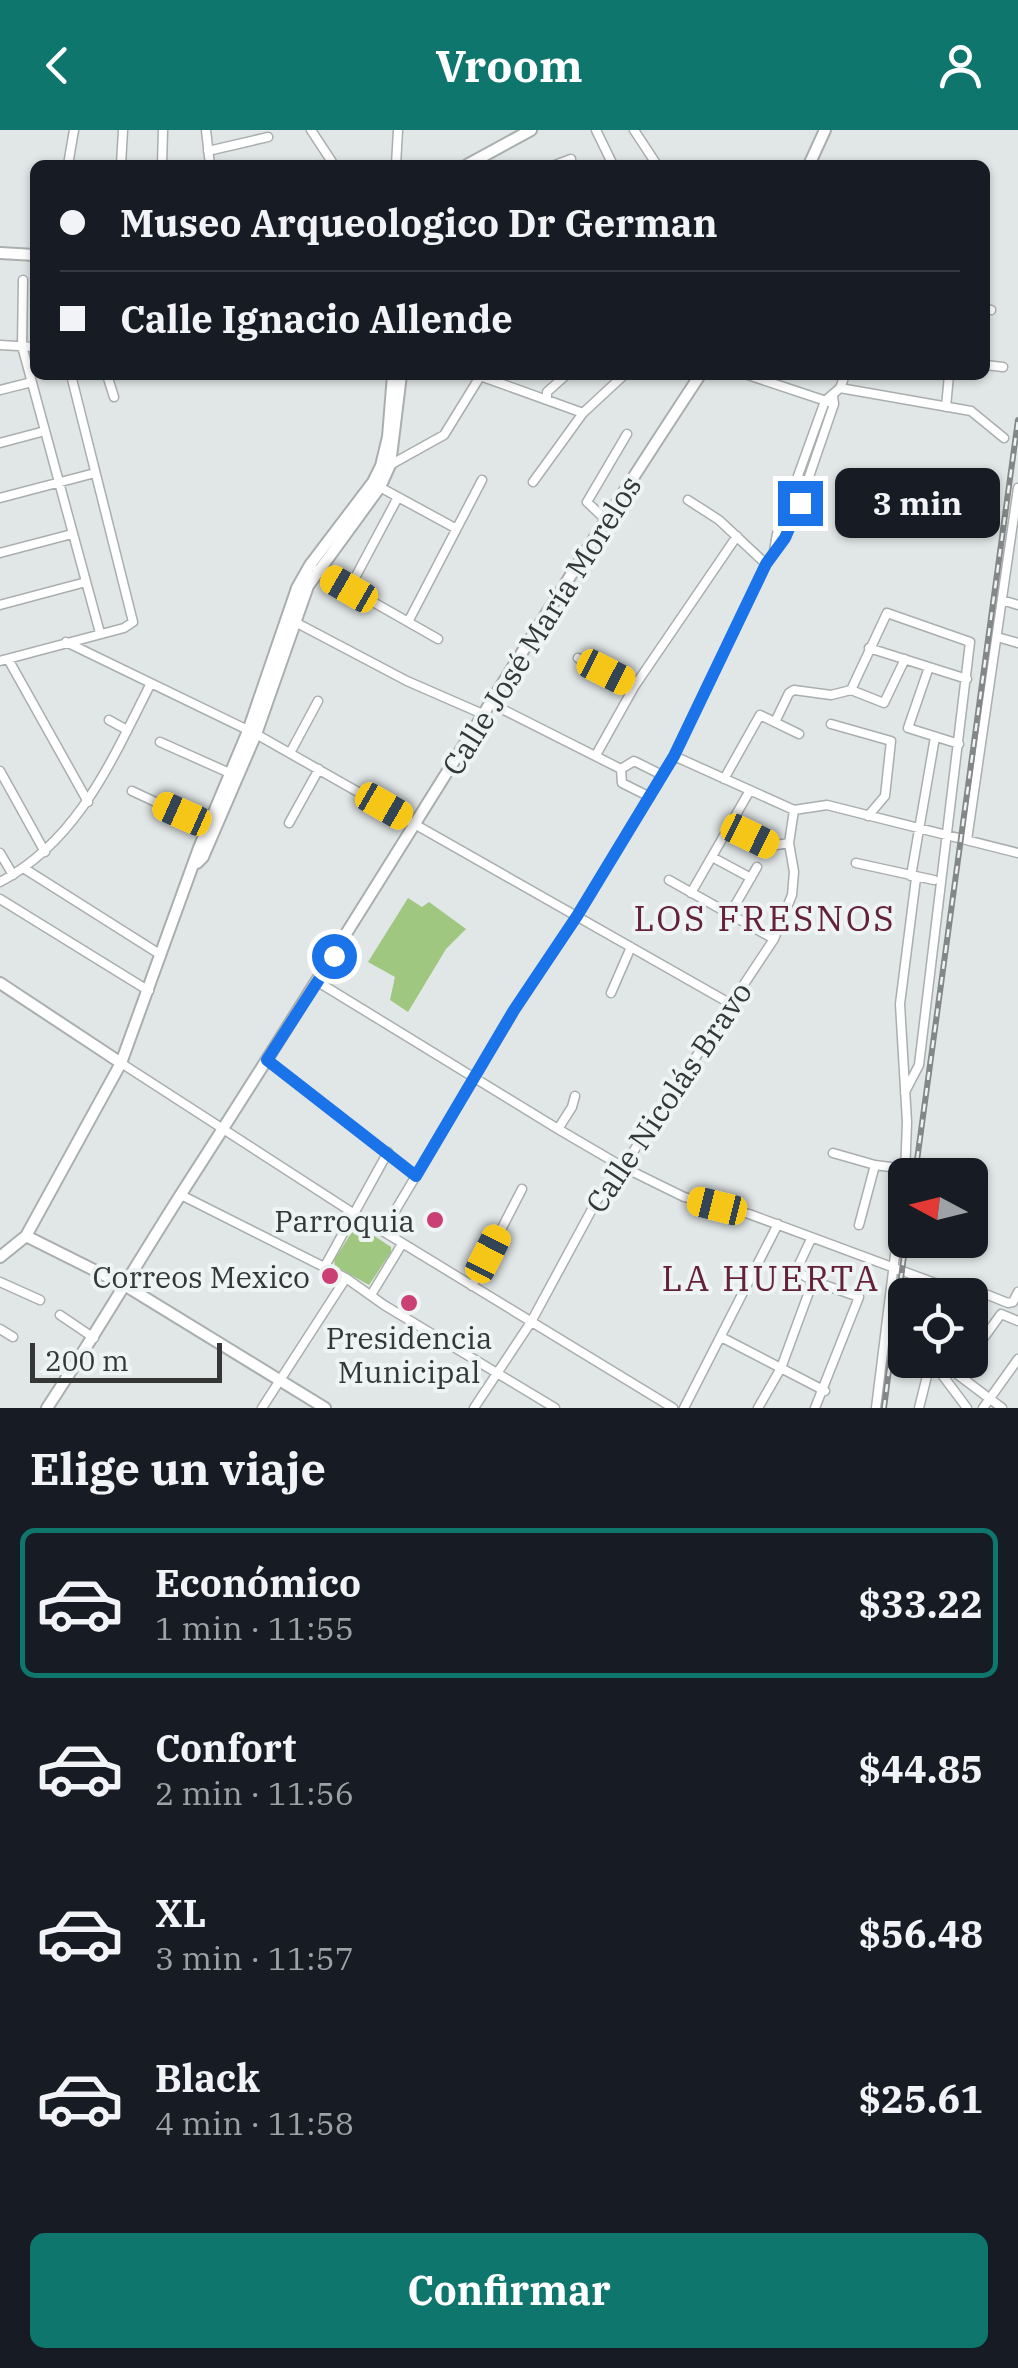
<!DOCTYPE html>
<html lang="es">
<head>
<meta charset="utf-8">
<style>
	:root { --surface:#171b24; --page:#242831; --text:#f1f3f6; --muted:#9ea1a6; --line:#363941; --accent:#0f766e }
	body { margin:0; font-family:"IBM Plex Serif",serif; background:var(--page); color:var(--text); height:100vh; display:flex; flex-direction:column; font-size:38px; white-space:nowrap }
	* { box-sizing:border-box; margin:0 }
	p { font-size:32px; color:var(--muted) }
	.icon { flex:none; width:55px; height:55px; fill:none; stroke:currentColor; stroke-width:2; stroke-linecap:round; stroke-linejoin:round }
	.map { position:relative; height:1278px; overflow:hidden }
	.side { display:flex; flex-direction:column; background:var(--surface); flex:1 }
	.side>* { flex:none }
	.hud { position:absolute; left:30px; top:30px; width:960px; height:220px; border-radius:15px; box-shadow:0 2px 8px #0004; display:grid; align-content:center; height:220px; padding:0 30px; background:var(--surface) }
	.needle { width:65px; rotate:277deg }
	.fabs { position:absolute; left:888px; top:1028px; display:grid; gap:20px }
	.fabs a { display:grid; place-items:center; width:100px; height:100px; border-radius:15px; background:var(--surface); box-shadow:0 2px 8px #0004; font-size:50px }
	.scale { position:absolute; left:30px; bottom:25px; width:192px; box-sizing:border-box; padding-left:10px; border:5px solid #353737; border-top:0; font-size:28px; line-height:35px; white-space:nowrap; color:#353737; -webkit-text-stroke:8px #eef3f3; paint-order:stroke }
	.end { position:absolute; width:45px; height:45px; margin:-22px; border:12px solid #1a73e8; background:#fff; box-shadow:0 0 0 5px #fff }
	.from { border-radius:50% }
	.bubble { position:absolute; height:70px; border-radius:15px; background:var(--surface); box-shadow:0 2px 8px #0004; font-size:32px; font-weight:800; line-height:70px; text-align:center }
	.car { position:absolute; width:30px; height:60px; margin:-30px -15px; border-radius:12px; box-shadow:0 0 8px 2px #0007; background:linear-gradient(#f5c518 24%,#345 0 40%,#f5c518 0 76%,#345 0 86%,#f5c518 0) }
	.hud b { display:flex; align-items:center; gap:35px; height:95px; font-size:38px }
	.hud b+b { border-top:2px solid var(--line) }
	.hud i { width:25px; height:25px; background:var(--text) }
	ul { padding:0; list-style:none }
	li { display:flex; align-items:center; gap:30px; height:150px; margin:0 20px 15px; padding:0 10px; border:5px solid transparent; border-radius:15px }
	li div { flex:1 }
	li b { display:block; font-size:38px }
	li em { font-style:normal; font-weight:800 }
	li.selected { border-color:var(--accent) }
	li>.icon { width:90px; height:90px; stroke-width:1.5 }
	h2 { padding:0 30px; font-size:45px; line-height:120px }
	.cta { display:flex; gap:20px; margin-top:auto; padding:20px 30px }
	.cta a { flex:1; height:115px; border-radius:15px; background:var(--accent); color:#fff; font-size:40px; font-weight:800; line-height:115px; text-align:center }
	header { display:flex; justify-content:space-between; align-items:center; height:130px; padding:0 30px; background:var(--accent); color:#fff; font-size:45px; font-weight:800 }
	.map>svg:first-child { display:block }
	.green { fill:#9fc77f }
	.lines { fill:none; stroke-linecap:round; stroke-linejoin:round }
	.street-casing { stroke:#a9aeae; stroke-width:11 }
	.secondary-casing { stroke:#a9aeae; stroke-width:14 }
	.street { stroke:#fff; stroke-width:8 }
	.secondary { stroke:#fff; stroke-width:10 }
	.rail-casing { stroke:#848787; stroke-width:6 }
	.rail { stroke:#eef3f3; stroke-width:2.5; stroke-dasharray:8; stroke-linecap:butt }
	.route { stroke:#1a73e8; stroke-width:12 }
	.poi-dot { fill:#ca4075; stroke:#eef3f3; stroke-width:4 }
	.labels { text-anchor:middle; dominant-baseline:central; stroke-width:8; stroke-linejoin:round; paint-order:stroke }
	.street-label { font-size:30px; fill:#353737; stroke:#eef3f3 }
	.poi-label { font-size:30px; fill:#353737; stroke:#eef3f3; text-anchor:end }
	.quarter-label { font-size:35px; letter-spacing:2.5px; fill:#64213a; stroke:#eef3f3 }
</style>
</head>
<body>
<header><svg class="icon" aria-label="back" viewBox="0 0 24 24"><path d="M15 5l-7 7 7 7"/></svg>Vroom<svg class="icon" aria-label="person" viewBox="0 0 24 24"><circle cx="12" cy="8" r="4"/><path d="M4 21q1-7 8-7t8 7"/></svg></header>
<div class="map">
<svg width="1018" height="1278" viewBox="0 0 1018 1278">
	<rect width="100%" height="100%" fill="#e1e6e6"/>
	<path class="green" d="M408,768L422,777L429,772L466,799L446,819L408,882L390,870L395,847L368,832Z
		M359,1096L391,1117V1122L369,1155L335,1136L334,1130L354,1099Z"/>
	<g class="lines">
		<g class="street-casing">
			<path id="street" d="M206,0L210,35
				M311,0L334,35
				M596,0L613,35
				M634,0L657,35
				M208,21L268,7
				M68,35L74,0
				M121,35L123,0
				M162,35L163,0
				M396,35L398,0
				M555,35L571,29
				M23,150L22,216L100,503
				M985,179L991,180
				M0,215L35,217
				M985,235L1003,237
				M107,245L114,267
				M748,245L829,272
				M480,246L583,283
				M840,258L971,281L1004,308
				M0,260L32,252
				M547,270V262L566,245
				M946,277L949,245
				M0,313L45,301
				M390,335L444,305L481,245
				M533,352L583,283L624,245
				M376,355L455,398
				M0,368L95,343
				M688,370L719,390L766,434
				M605,389L587,372L627,304
				M774,421L777,404L825,271L840,258L845,245
				M0,423L72,404
				M317,440L438,509
				M349,459L397,369
				M1002,470L1018,475
				M0,475L86,452
				M295,492L407,551L485,585
				M408,492L482,350
				M997,507L1018,513
				M66,512L256,604L731,874
				M869,518L967,549
				M578,528L634,557
				M8,529L88,672
				M0,531L124,498L133,492L71,245
				M929,537L908,598L959,614
				M851,560L887,483L970,512L919,935L905,962
				M492,574L621,639
				M109,590L127,600
				M775,592L789,563L794,560L831,565L851,560L884,573L905,529
				M831,594L891,611L885,666L868,686
				M160,612L234,645
				M290,623L318,571
				M596,625L634,557L737,406
				M674,626L794,680
				M0,641L45,722
				M724,649L760,585L799,604
				M132,661L209,697
				M650,667L622,653L621,639L634,631L662,645
				M794,680L827,675L1018,723
				M289,693L319,639
				M730,696L770,716L789,713
				M967,710L1018,358
				M0,723L13,745
				M712,727L751,748
				M856,733L934,750
				M25,739L161,825
				M911,746L935,607
				M669,750L774,809
				M0,752C78,711 112,630 150,555
				M691,763L749,662
				M0,769L149,861
				M730,784L757,737
				M318,852L558,999L623,1037L684,1067L749,1084L951,1159
				M611,863L631,817
				M267,930L416,1046
				M121,933L353,1083L673,1278
				M558,999L572,977L575,966
				M833,1023L875,1035L906,1039
				M905,1045L907,992L900,874L916,748
				M181,1065L346,1148L384,1175L555,1278
				M859,1095L875,1035
				M383,1101L515,880L577,786L674,626L766,434L785,408L800,373L834,274L833,266
				M811,1109L796,1141L813,1151L859,1167L815,1278
				M325,1136L388,1022
				M0,1152L40,1170
				M472,1156L522,1059
				M951,1159L963,1155L1008,1173L1013,1172L1018,1162
				M371,1165L402,1114
				M60,1185L94,1208
				M0,1199L13,1207
				M723,1208L825,1261
				M970,1227L1001,1184L1018,1191
				M931,1230L967,1278
				M968,1230L957,1244L1002,1278
				M262,1278L346,1148
				M474,1278L531,1192L597,1070L623,1037L774,809L792,765L794,742L789,713L794,680
				M684,1278L778,1094
				M758,1278L781,1238L813,1151
				M876,1278L905,1045
				M919,1278L931,1230
				M983,1278L1018,1229"/>
		</g>
		<g class="secondary-casing">
			<path id="secondary" d="M467,35L531,0
				M809,35L825,0
				M0,123L35,125
				M197,733L203,727L256,604L308,456L380,357L390,335L401,245
				M0,853L121,933
				M26,1106L126,1156L325,1278
				M0,1127L26,1106L121,933L199,718L248,601L297,458L310,435L373,352L381,336L388,307L393,245
				M47,1278C94,1207 137,1133 183,1061C358,790 523,514 700,245"/>
		</g>
		<use href="#street" class="street"/>
		<use href="#secondary" class="secondary"/>
		<g class="rail-casing">
			<path id="rail" d="M915,1045L1018,290
				M884,1278L906,1110"/>
		</g>
		<use href="#rail" class="rail"/>
	</g>
	<g class="lines">
		<path class="route" d="M334,826L267,930L416,1046L514,880L577,786L674,626L766,434L785,408L800,373"/>
	</g>
	<g class="poi-dot">
		<circle cx="435" cy="1090" r="10"/>
		<circle cx="330" cy="1146" r="10"/>
		<circle cx="409" cy="1173" r="10"/>
	</g>
	<g class="labels">
		<g class="street-label">
			<text transform="translate(541 495) rotate(-58)">Calle José María Morelos</text>
			<text transform="translate(668 967) rotate(-56)">Calle Nicolás Bravo</text>
		</g>
		<g class="poi-label">
			<text x="415" y="1090">Parroquia</text>
			<text x="310" y="1146">Correos Mexico</text>
			<text x="409" y="1207" text-anchor="middle">Presidencia<tspan x="409" dy="34">Municipal</tspan></text>
		</g>
		<g class="quarter-label">
			<text x="765" y="788">LOS FRESNOS</text>
			<text x="771" y="1148">LA HUERTA</text>
		</g>
	</g>
</svg>
<div class="fabs">
<a><svg class="needle" viewBox="-14 -14 28 28"><path d="M0-13l5 13h-10z" fill="#e53935"/><path d="M0 13l5-13h-10z" fill="#9ea1a6"/></svg></a>
<a><svg class="icon" aria-label="locate" viewBox="0 0 24 24"><circle cx="12" cy="12" r="6"/><path d="M12 2v4M12 18v4M2 12h4M18 12h4"/></svg></a>
</div>
<div class="scale">200 m</div>
<i class="end from" style="left:334px;top:826px"></i>
<i class="end" style="left:800px;top:373px"></i>
<div class="bubble" style="left:835px;top:338px;width:165px">3 min</div>
<i class="car" style="left:349px;top:459px;rotate:300deg"></i>
<i class="car" style="left:606px;top:542px;rotate:117deg"></i>
<i class="car" style="left:384px;top:676px;rotate:120deg"></i>
<i class="car" style="left:182px;top:684px;rotate:294deg"></i>
<i class="car" style="left:750px;top:706px;rotate:116deg"></i>
<i class="car" style="left:717px;top:1076px;rotate:284deg"></i>
<i class="car" style="left:488px;top:1124px;rotate:27deg"></i>
<div class="hud">
<b><i class="from"></i>Museo Arqueologico Dr German</b>
<b><i></i>Calle Ignacio Allende</b>
</div>
</div>
<section class="side">
<h2>Elige un viaje</h2>
<ul>
<li class="selected"><svg class="icon" aria-label="car" viewBox="0 0 24 24"><path d="M5 17H2v-5l4-1 3-4h7l3 4 3 1v5h-3M9 17h6M6 11h13"/><circle cx="7" cy="17" r="2"/><circle cx="17" cy="17" r="2"/></svg><div><b>Económico</b><p>1 min · 11:55</p></div><em>$33.22</em></li>
<li><svg class="icon" aria-label="car" viewBox="0 0 24 24"><path d="M5 17H2v-5l4-1 3-4h7l3 4 3 1v5h-3M9 17h6M6 11h13"/><circle cx="7" cy="17" r="2"/><circle cx="17" cy="17" r="2"/></svg><div><b>Confort</b><p>2 min · 11:56</p></div><em>$44.85</em></li>
<li><svg class="icon" aria-label="car" viewBox="0 0 24 24"><path d="M5 17H2v-5l4-1 3-4h7l3 4 3 1v5h-3M9 17h6M6 11h13"/><circle cx="7" cy="17" r="2"/><circle cx="17" cy="17" r="2"/></svg><div><b>XL</b><p>3 min · 11:57</p></div><em>$56.48</em></li>
<li><svg class="icon" aria-label="car" viewBox="0 0 24 24"><path d="M5 17H2v-5l4-1 3-4h7l3 4 3 1v5h-3M9 17h6M6 11h13"/><circle cx="7" cy="17" r="2"/><circle cx="17" cy="17" r="2"/></svg><div><b>Black</b><p>4 min · 11:58</p></div><em>$25.61</em></li>
</ul>
<div class="cta"><a>Confirmar</a></div>
</section>
</body>
</html>
